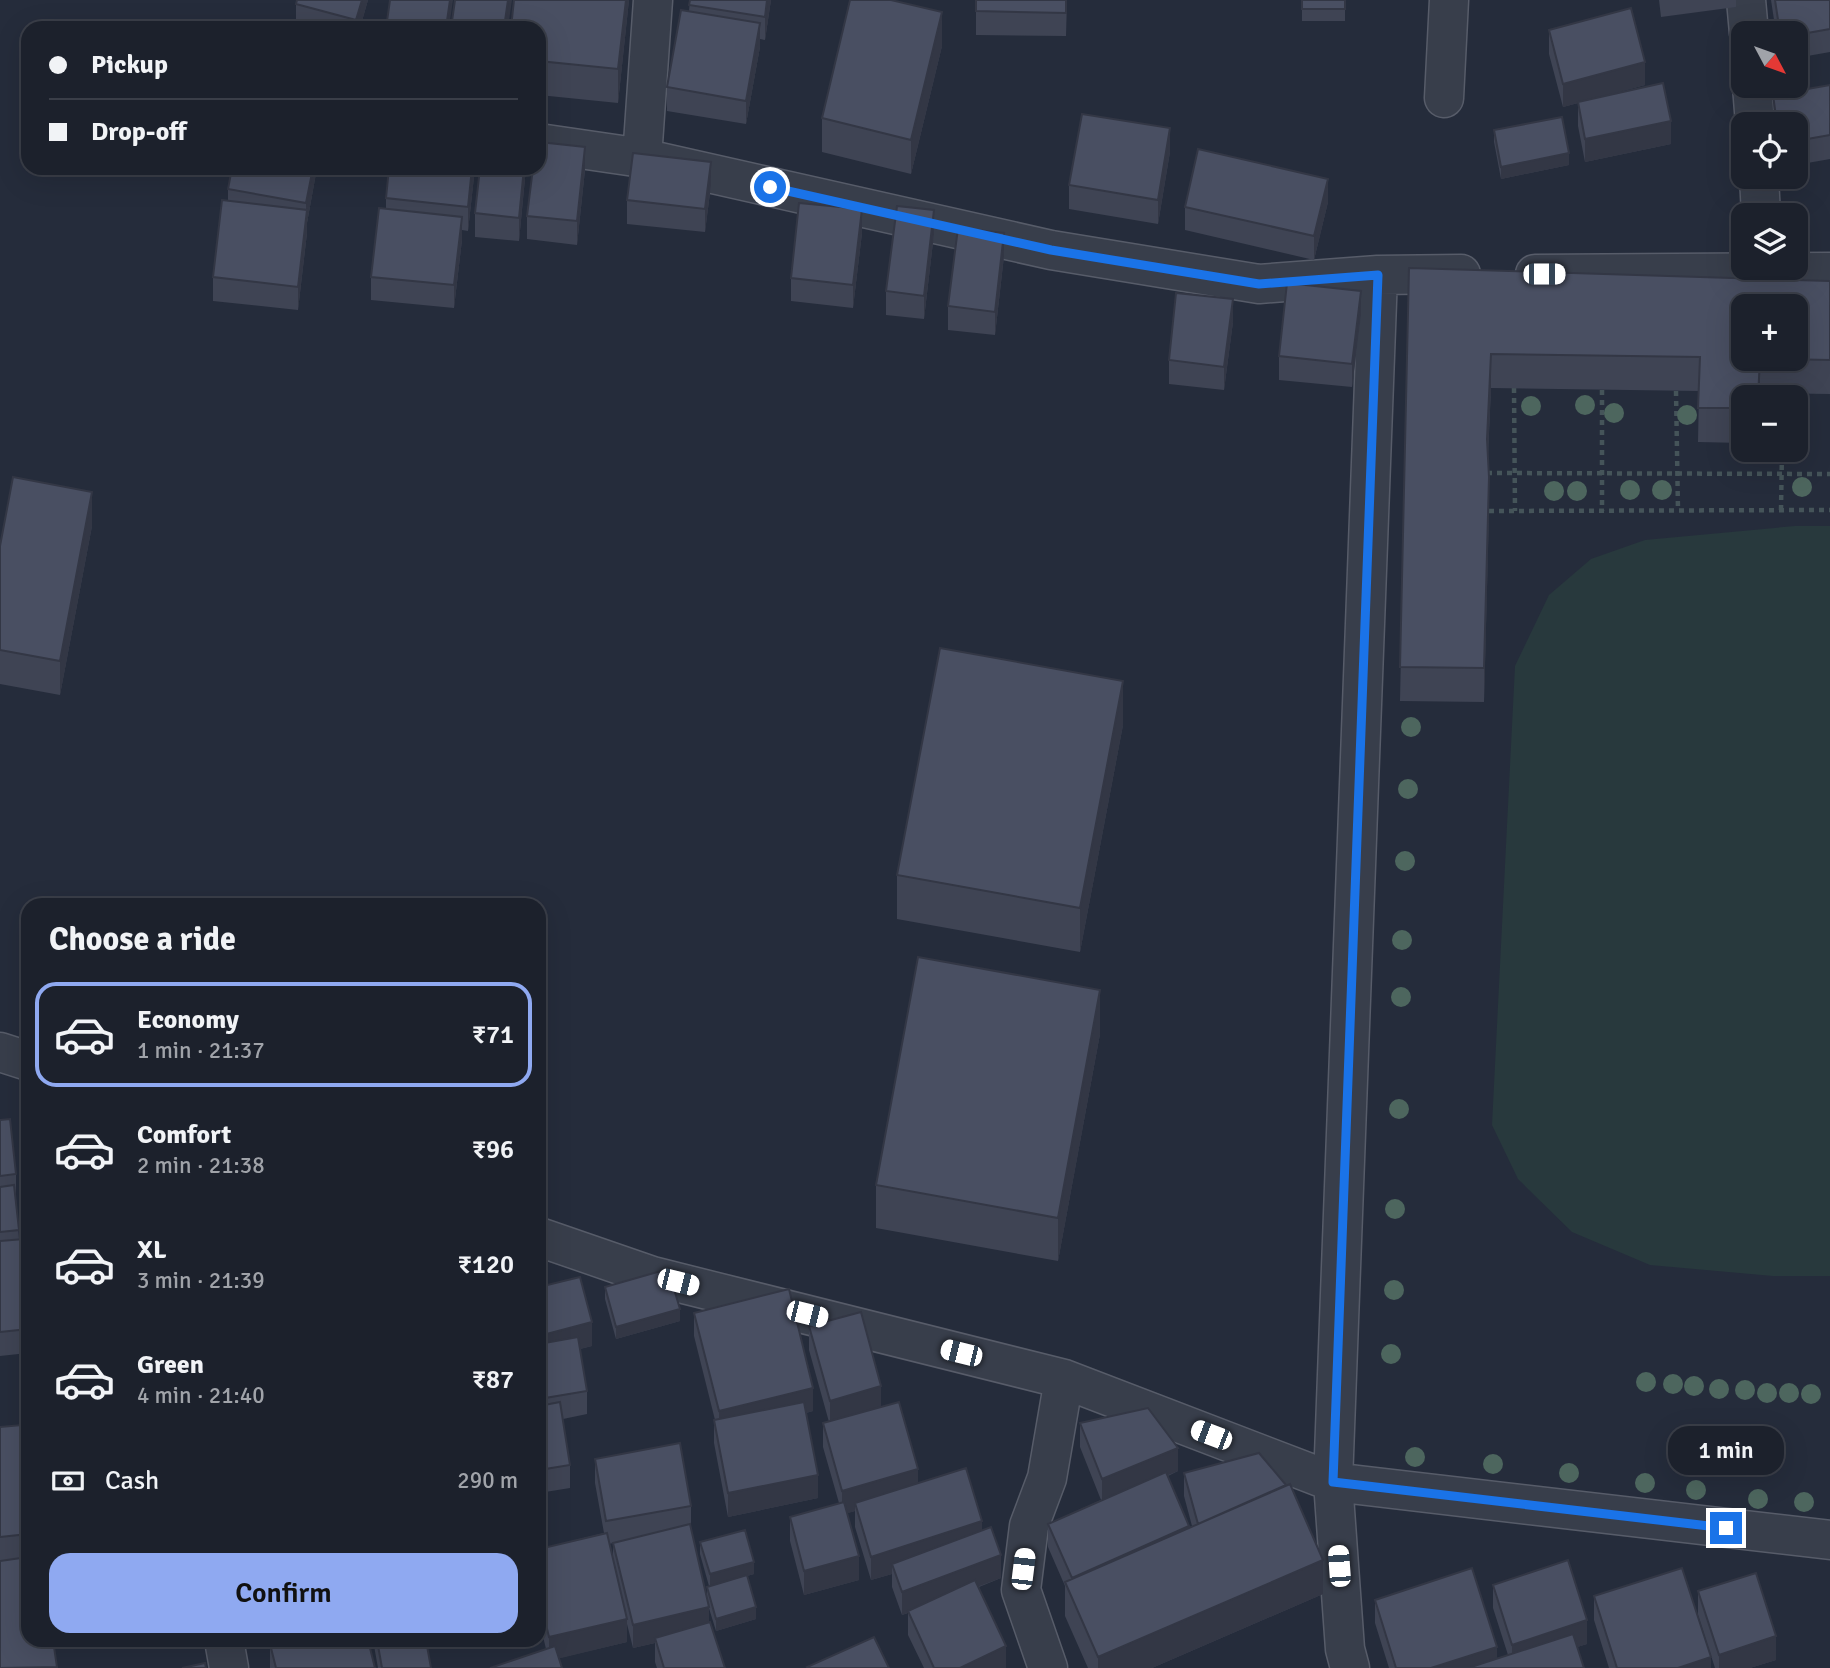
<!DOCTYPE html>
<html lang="en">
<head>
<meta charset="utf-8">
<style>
	:root { --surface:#1c212c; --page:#292e38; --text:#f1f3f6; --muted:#a0a3a9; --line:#3a3e48; --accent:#8fa9f1 }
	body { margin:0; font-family:Signika,sans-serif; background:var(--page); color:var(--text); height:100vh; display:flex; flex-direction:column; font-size:26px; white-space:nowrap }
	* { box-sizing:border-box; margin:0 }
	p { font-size:23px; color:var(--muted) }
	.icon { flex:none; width:38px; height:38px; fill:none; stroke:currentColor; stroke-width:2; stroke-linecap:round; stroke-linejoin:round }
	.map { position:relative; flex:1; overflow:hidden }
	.drawer { position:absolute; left:21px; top:898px; width:525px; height:749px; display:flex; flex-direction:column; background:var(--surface); border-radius:21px; box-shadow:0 7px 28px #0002,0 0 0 2px var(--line) }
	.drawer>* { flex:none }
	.banner { position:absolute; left:21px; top:21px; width:525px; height:154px; border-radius:21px; box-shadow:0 7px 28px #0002,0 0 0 2px var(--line); display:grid; align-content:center; height:154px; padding:0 28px; background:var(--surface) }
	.needle { width:46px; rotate:131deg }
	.fabs { position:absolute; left:1731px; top:21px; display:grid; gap:14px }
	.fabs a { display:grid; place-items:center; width:77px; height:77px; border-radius:14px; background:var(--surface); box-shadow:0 7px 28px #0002,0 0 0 2px var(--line); font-size:35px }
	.end { position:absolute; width:32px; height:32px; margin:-16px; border:9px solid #1a73e8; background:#fff; box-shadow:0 0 0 4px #fff }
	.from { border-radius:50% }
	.bubble { position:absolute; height:49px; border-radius:21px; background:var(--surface); box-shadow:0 7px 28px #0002,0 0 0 2px var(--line); font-size:23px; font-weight:600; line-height:49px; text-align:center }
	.car { position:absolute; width:21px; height:42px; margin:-21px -10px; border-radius:9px; box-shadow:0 0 5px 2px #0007; background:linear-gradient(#fff 24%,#345 0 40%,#fff 0 76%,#345 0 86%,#fff 0) }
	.banner b { display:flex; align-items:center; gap:24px; height:66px; font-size:26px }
	.banner b+b { border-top:2px solid var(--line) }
	.banner i { width:18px; height:18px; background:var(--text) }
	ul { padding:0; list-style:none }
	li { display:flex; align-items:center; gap:21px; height:105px; margin:0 14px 10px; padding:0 14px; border:4px solid transparent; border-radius:21px }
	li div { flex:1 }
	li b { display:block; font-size:26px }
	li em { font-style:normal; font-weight:600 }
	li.current { border-color:var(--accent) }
	li>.icon { width:63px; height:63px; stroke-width:1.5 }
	h2 { padding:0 28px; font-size:32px; line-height:84px }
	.pay { display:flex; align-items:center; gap:18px; height:77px; padding:0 28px; font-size:26px }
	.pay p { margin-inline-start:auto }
	.button { display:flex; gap:14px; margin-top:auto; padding:14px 28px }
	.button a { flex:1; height:80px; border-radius:21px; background:var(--accent); color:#111; font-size:28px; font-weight:600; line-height:80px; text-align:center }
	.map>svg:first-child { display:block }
	.green { fill:#28393d }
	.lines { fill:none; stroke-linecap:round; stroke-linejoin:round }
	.minor-casing { stroke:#575c69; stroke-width:41 }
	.path { stroke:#455459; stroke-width:4.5; stroke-dasharray:5 5; stroke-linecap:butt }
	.minor { stroke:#383e4b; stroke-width:38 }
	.tree { fill:#4d665e }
	.wall { fill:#3f4454; fill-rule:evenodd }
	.shaded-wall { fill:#333745 }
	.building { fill:#494f62; stroke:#333745; stroke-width:2 }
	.route { stroke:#1a73e8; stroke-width:9 }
</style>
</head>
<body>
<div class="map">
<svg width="1830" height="1668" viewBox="0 0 1830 1668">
	<rect width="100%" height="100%" fill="#252c3b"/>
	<path class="green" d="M1795,526H1830V1276H1773L1650,1265L1572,1232L1518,1179L1492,1125L1515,666L1549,595L1591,559L1645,540Z"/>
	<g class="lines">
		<g class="minor-casing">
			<path id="minor" d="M1746,0L1749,33
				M1752,86L1755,124
				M1444,98L1449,0
				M539,143L642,158L1051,250L1259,284L1378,275L1461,274
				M642,158L653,0
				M1759,177L1761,215
				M1535,274L1830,272
				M0,1052L28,1061
				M539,1237L652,1276L1064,1379L1333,1482L1830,1540
				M224,1640L229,1668
				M1048,1668L1021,1590L1029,1526L1047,1478L1064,1379
				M1350,1668L1345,1649L1333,1482L1378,275"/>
		</g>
		<path class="path" d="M1514,388L1515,511
			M1602,390V511
			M1676,391L1678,511
			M1783,397V393
			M1487,473L1830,474
			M1781,510L1782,450
			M1489,511L1830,510"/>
		<use href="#minor" class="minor"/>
	</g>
	<g class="tree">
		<circle cx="1585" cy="405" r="10"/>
		<circle cx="1531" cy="406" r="10"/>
		<circle cx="1614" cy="413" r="10"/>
		<circle cx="1687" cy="415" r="10"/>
		<circle cx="1802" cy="487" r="10"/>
		<circle cx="1630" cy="490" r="10"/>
		<circle cx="1662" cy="490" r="10"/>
		<circle cx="1554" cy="491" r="10"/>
		<circle cx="1577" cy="491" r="10"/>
		<circle cx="1411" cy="727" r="10"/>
		<circle cx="1408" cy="789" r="10"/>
		<circle cx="1405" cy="861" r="10"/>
		<circle cx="1402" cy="940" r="10"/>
		<circle cx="1401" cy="997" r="10"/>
		<circle cx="1399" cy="1109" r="10"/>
		<circle cx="1395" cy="1209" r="10"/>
		<circle cx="1394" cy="1290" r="10"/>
		<circle cx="1391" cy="1354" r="10"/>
		<circle cx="1646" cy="1382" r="10"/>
		<circle cx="1673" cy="1384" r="10"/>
		<circle cx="1694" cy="1386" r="10"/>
		<circle cx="1719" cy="1389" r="10"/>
		<circle cx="1745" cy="1390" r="10"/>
		<circle cx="1767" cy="1393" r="10"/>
		<circle cx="1789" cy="1393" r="10"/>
		<circle cx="1811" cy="1394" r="10"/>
		<circle cx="1415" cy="1457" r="10"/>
		<circle cx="1493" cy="1464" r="10"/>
		<circle cx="1569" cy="1473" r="10"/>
		<circle cx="1645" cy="1483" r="10"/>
		<circle cx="1696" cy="1490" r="10"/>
		<circle cx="1758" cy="1499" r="10"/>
		<circle cx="1804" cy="1502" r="10"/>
	</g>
	<path class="wall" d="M368,0L360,28L296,27V4Z
		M514,0H629L618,103L539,95V28Z
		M690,0H771L765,40L760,39V47L746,124L667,111V87L689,11Z
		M976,0H1067L1066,36L976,35Z
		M1302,0H1345V21H1302Z
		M1659,0H1736V7L1661,17Z
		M1771,0H1830V52L1796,58V33H1776Z
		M1549,30L1645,85L1597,98L1671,144L1585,162L1578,126V103L1563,107L1549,54Z
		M942,46L911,174L822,152V118Z
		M1830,85V159L1796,165V124H1774L1773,95Z
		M1494,130L1569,165L1501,179L1494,142Z
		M1170,152L1158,224L1069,209V185Z
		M317,168L307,223V233L298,310L213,301V277L228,200V189Z
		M389,168H475L468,231L462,230V240L454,308L371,300V277L386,209V198Z
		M526,168L519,241L475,237V213Z
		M585,170L577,245L527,239V216Z
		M711,185L705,232L627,224V200Z
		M1328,202L1314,260L1185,230V207Z
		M862,233L853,308L791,301V278Z
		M934,234L924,319L886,315V291Z
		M1004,256L995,335L948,330V306Z
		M1409,268L1830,281V394L1760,393V397H1743V443L1698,442L1699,391L1491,388L1488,457L1489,511L1484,702L1400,701Z
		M1361,315L1352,387L1279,380V356Z
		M1233,322L1224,390L1169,384V360Z
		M92,526L60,695L0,684V546Z
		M1123,725L1080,952L897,919V875Z
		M1100,1034L1058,1261L876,1228V1185Z
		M0,1120L16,1174V1198L19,1239L28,1276V1353L0,1356Z
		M539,1287L592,1346L580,1349L587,1391V1414L563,1419L570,1465V1488L539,1493Z
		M605,1287L680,1321L616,1339L605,1299Z
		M694,1313L813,1411L806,1413L818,1498L728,1517L714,1443V1420H715L694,1336Z
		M809,1326L881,1407L918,1483L982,1530L1001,1578L979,1587L1006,1668H924L908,1635V1613L902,1615L892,1587V1574L871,1580L855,1527V1511L847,1513L859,1580L804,1595L790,1541V1517L839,1503L823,1447V1423L829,1422L809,1350Z
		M1080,1423L1178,1471L1168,1476L1189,1528L1192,1526L1184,1496V1473L1323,1594L1152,1668H1088L1065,1616V1586L1048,1547V1524L1101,1500L1080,1447Z
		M0,1427L28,1480V1640L0,1561Z
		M595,1459L691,1506V1530L707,1597V1587L709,1586L700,1554V1542L754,1574L747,1576L756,1619L716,1631L708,1605L709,1622L725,1668H657L655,1662V1643L633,1648L627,1624V1642L559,1658L546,1649L539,1620V1549L604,1533L595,1483ZM613,1543V1561L609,1544Z
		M1493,1585L1587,1644L1577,1647L1584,1668H1389L1375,1623V1600L1497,1658L1508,1655L1493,1608Z
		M1698,1591L1776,1660L1750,1668H1715L1698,1615Z
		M1594,1596L1711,1668H1609L1594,1620Z
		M373,1640H426L431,1668H378Z
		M270,1644L375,1668H270Z"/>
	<path class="shaded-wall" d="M362,0H368L360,28H356V20Z
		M450,0H453L449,28H446Z
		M508,0H512L508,28H504Z
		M626,0H629L618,103V69Z
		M767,0H771L765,40V17Z
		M942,12V46L911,174V140Z
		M760,23V47L746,124V101Z
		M1645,62V85L1563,107V84Z
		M1671,121V144L1585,162V139Z
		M1170,128V152L1158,224V200Z
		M585,147V170L577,245V221Z
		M1569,153V165L1501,179V167Z
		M711,162V185L705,232V209Z
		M313,168H317L307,223V233L298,310V287L306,215V203Z
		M472,168H475L468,231V207Z
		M524,168H526L519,241V218Z
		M1328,179V202L1314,260V236Z
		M862,209V233L853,308V285Z
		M934,210V234L924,319V296Z
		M462,217V240L454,308V285Z
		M1004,233V256L995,335V312Z
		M1361,291V315L1352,387V364Z
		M1233,299V322L1224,390V367Z
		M1491,354V388L1487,473V439Z
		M1760,359V397H1758Z
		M1489,477V511L1484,702V668Z
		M92,492V526L60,695V661Z
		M1123,681V725L1080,952V908Z
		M1100,990V1034L1058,1261V1218Z
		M680,1309V1321L616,1339V1327Z
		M592,1322V1346L539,1359V1336Z
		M881,1386V1409L830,1424V1401Z
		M813,1388V1411L719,1435V1411Z
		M1178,1448V1471L1102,1502V1479Z
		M918,1469V1493L855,1503V1511L842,1515V1491Z
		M818,1475V1498L728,1517V1493Z
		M982,1521V1545L892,1564V1574L871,1580V1557Z
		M1001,1555V1578L902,1615V1592Z
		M859,1556V1580L804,1595V1571Z
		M1323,1560V1594L1152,1668H1098V1657Z
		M754,1562V1574L710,1586V1574Z
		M709,1607V1630L655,1638V1643L633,1648V1625Z
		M756,1607V1619L716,1631V1619Z
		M627,1619V1642L549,1661V1637Z
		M1587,1620V1644L1512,1668V1645Z
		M1776,1636V1660L1750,1668H1719V1655Z
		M484,1640H506L484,1646Z
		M1006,1646V1668H960Z
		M1497,1647V1668H1431Z
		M1711,1657V1668H1678Z"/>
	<path class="building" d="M297,0H362L356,20L296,4Z
		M390,0H450L446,28H386Z
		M455,0H508L504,28H451Z
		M514,0H626L618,69L539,61V28H511Z
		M690,0H767L765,17L689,5Z
		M850,0H891L942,12L911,140L822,118Z
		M976,0H1066V13L976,11Z
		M1302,0H1345V9H1302Z
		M1775,0H1830V29L1796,35V33H1780Z
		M1631,8L1645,62L1563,84L1549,30Z
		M681,10L760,23L746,101L667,87Z
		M1663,83L1671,121L1585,139L1578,102Z
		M1830,85V135L1796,141V124H1777L1773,95Z
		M1082,114L1170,128L1158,200L1069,185Z
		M1562,117L1569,153L1501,167L1494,130Z
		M539,142L585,147L577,221L527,216L533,168H539Z
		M1198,149L1328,179L1314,236L1185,207Z
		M633,153L711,162L705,209L627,200Z
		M232,168H313L306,203L228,189Z
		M389,168H472L468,207L386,198Z
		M480,168H524L519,218L475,213Z
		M222,200L307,210L298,287L213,277Z
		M799,203L862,209L853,285L791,278Z
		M897,206L934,210L924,296L886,291Z
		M379,208L462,217L454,285L371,277Z
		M958,228L1004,233L995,312L948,306Z
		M1409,268L1830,281V360L1776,359H1796V306H1743V359H1760L1758,397H1743V408H1698L1700,357L1491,354L1487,439L1489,477L1484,668L1400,667Z
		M1287,283L1361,291L1352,364L1279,356Z
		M1176,293L1233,299L1224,367L1169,360Z
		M13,477L92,492L60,661L0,650V546Z
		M940,648L1123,681L1080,908L897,875Z
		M918,957L1100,990L1058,1218L876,1185Z
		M10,1119L16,1174L0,1176V1120Z
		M14,1185L19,1230L0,1232V1187Z
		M24,1239L28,1276V1329L0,1332V1241Z
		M668,1269L680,1309L616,1327L605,1287Z
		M580,1277L592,1322L539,1336V1287Z
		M789,1289L813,1388L719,1411L694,1313Z
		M861,1312L881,1386L830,1401L809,1326Z
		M578,1337L587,1391L539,1399V1344Z
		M560,1402L570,1465L539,1470V1406Z
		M804,1402L818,1475L728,1493L714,1420Z
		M899,1402L918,1469L842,1491L823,1423Z
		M1148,1408L1178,1448L1102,1479L1080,1423Z
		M22,1425L28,1480V1534L0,1537V1427Z
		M680,1443L691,1506L606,1521L595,1459Z
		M1259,1453L1286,1485L1198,1524L1184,1473Z
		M966,1468L982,1521L871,1557L855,1503Z
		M1166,1472L1189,1526L1072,1578L1048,1524Z
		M1290,1484L1323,1560L1098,1657L1065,1582Z
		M844,1502L859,1556L804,1571L790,1517Z
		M690,1524L709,1607L633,1625L613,1543Z
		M991,1527L1001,1555L902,1592L892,1564Z
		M745,1530L754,1562L710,1574L700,1542Z
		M607,1533L627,1619L549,1637L539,1596V1549Z
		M28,1557V1640H53L57,1667L0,1668V1561Z
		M1568,1560L1587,1620L1512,1645L1493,1585Z
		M1472,1568L1497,1647L1431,1668H1396L1375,1600Z
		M1682,1568L1711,1657L1678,1668H1617L1594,1596Z
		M1756,1573L1776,1636L1719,1655L1698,1591Z
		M747,1575L756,1607L716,1619L707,1587Z
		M975,1580L1006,1646L960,1668H934L908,1611Z
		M710,1622L725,1668H664L655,1638Z
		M1573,1634L1584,1668H1471V1667Z
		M874,1637L889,1668H808L807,1667Z
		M288,1640H368L375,1668H276L270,1644Z
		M377,1640H426L431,1668H382Z
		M555,1646L562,1668H490Z
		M205,1663L206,1668H182Z"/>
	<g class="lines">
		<path class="route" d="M770,187L1051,250L1259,284L1378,275L1333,1482L1726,1528"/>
	</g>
</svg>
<div class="fabs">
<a><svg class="needle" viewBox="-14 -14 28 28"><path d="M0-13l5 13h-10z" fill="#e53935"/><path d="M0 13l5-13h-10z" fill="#a0a3a9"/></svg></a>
<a><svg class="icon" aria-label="locate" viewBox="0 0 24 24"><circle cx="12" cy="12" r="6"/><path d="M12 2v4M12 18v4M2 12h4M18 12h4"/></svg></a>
<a><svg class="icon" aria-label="layers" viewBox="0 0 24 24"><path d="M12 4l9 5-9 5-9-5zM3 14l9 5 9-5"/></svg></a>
<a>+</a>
<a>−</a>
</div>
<i class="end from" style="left:770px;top:187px"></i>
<i class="end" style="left:1726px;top:1528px"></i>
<div class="bubble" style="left:1668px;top:1426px;width:116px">1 min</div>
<i class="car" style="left:1544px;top:274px;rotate:90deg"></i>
<i class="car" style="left:678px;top:1282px;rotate:104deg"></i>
<i class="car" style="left:807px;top:1314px;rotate:104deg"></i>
<i class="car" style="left:961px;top:1353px;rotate:284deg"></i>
<i class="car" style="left:1211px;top:1435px;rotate:291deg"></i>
<i class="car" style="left:1339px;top:1566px;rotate:356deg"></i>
<i class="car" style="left:1023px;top:1569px;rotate:7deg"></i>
<div class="banner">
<b><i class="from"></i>Pickup</b>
<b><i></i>Drop-off</b>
</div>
<section class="drawer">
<h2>Choose a ride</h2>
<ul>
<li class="current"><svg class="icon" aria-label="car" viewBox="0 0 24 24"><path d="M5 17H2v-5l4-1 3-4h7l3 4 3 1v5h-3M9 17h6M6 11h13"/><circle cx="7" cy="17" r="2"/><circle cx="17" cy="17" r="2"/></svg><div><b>Economy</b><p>1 min · 21:37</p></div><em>₹71</em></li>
<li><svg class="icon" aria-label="car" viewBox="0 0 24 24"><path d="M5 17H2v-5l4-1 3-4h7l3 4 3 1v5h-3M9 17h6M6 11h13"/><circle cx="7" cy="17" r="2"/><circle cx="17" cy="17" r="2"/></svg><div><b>Comfort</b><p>2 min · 21:38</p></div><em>₹96</em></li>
<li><svg class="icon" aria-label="car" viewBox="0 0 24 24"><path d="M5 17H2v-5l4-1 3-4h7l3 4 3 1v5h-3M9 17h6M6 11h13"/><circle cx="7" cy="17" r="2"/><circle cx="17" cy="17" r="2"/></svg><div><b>XL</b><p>3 min · 21:39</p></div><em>₹120</em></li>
<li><svg class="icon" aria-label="car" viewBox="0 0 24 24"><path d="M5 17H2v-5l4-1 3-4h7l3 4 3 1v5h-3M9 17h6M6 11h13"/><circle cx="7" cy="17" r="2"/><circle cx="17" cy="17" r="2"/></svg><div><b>Green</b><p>4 min · 21:40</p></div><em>₹87</em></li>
</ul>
<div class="pay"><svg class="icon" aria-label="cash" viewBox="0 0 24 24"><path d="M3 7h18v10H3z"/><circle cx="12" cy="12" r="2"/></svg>Cash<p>290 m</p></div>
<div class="button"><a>Confirm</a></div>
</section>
</div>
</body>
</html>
